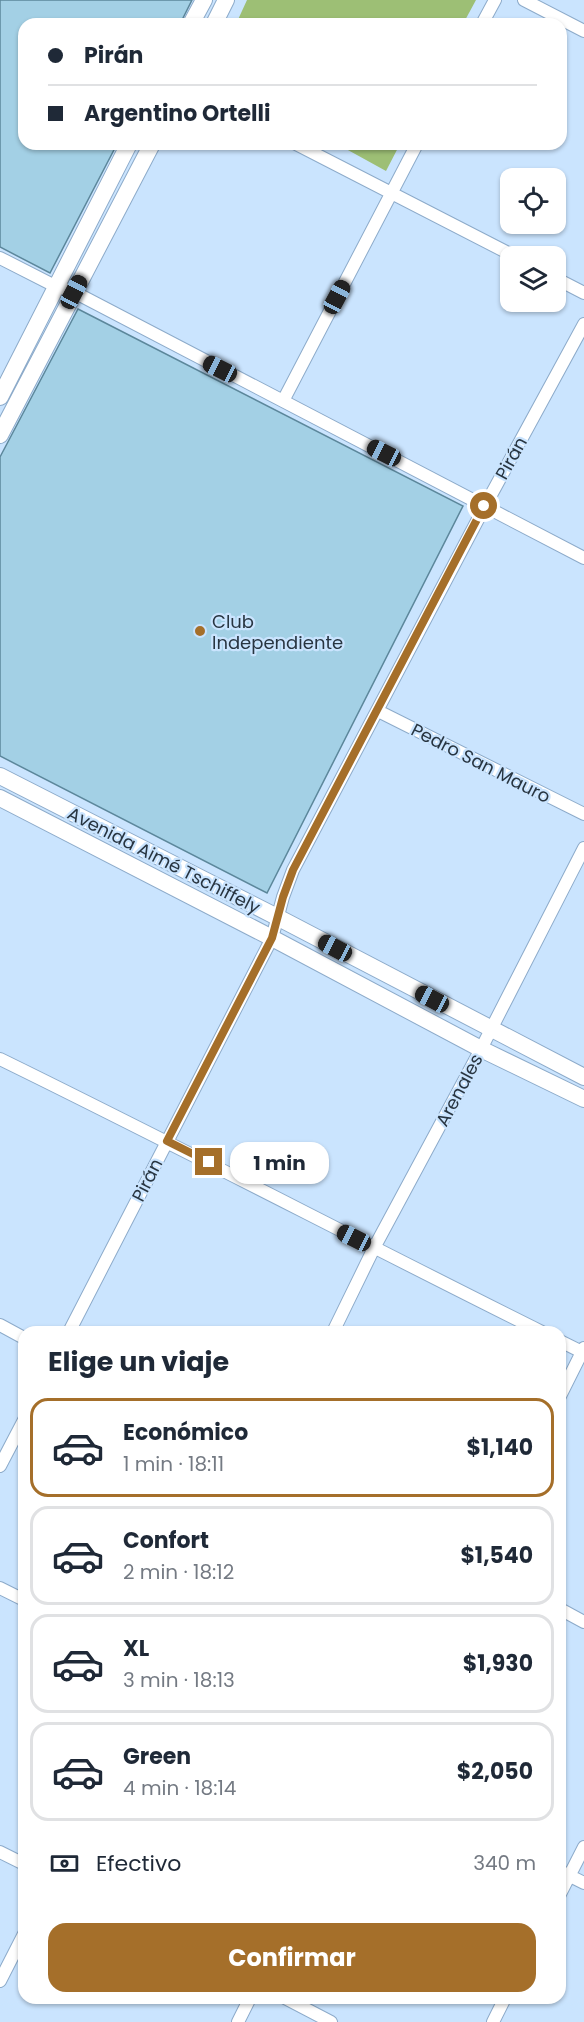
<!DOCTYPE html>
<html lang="es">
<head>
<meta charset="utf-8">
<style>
	:root { --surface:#fff; --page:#f2f2f3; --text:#1f2937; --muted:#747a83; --line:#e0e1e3; --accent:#a56f2a }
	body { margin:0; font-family:Poppins,sans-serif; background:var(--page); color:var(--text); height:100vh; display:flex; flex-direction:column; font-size:22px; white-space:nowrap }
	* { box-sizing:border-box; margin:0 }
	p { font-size:20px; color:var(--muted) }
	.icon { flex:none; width:33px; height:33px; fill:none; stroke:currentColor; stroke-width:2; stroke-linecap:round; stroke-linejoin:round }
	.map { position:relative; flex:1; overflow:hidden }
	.details { position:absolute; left:18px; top:1326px; width:548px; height:678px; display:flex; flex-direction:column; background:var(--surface); border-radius:18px; box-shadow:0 2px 4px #0004 }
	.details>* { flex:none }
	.banner { position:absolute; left:18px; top:18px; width:549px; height:132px; border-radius:18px; box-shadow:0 2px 4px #0004; display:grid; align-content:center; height:132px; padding:0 30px; background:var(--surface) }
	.buttons { position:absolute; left:500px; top:168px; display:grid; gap:12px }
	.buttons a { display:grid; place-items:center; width:66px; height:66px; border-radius:12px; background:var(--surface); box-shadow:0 2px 4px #0004; font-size:30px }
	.end { position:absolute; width:27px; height:27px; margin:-14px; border:8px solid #a56f2a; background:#fff; box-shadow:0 0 0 3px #fff }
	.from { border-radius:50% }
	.bubble { position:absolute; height:42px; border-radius:18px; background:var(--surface); box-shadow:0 2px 4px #0004; font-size:20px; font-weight:700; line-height:42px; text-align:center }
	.car { position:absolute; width:18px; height:36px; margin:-18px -9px; border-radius:8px; box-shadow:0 0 4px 2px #0007; background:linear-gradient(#222 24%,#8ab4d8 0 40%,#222 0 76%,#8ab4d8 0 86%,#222 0) }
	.banner b { display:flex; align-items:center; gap:21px; height:57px; font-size:22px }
	.banner b+b { border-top:2px solid var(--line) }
	.banner i { width:15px; height:15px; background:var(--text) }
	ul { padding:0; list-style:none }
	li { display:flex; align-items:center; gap:18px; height:99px; margin:0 12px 9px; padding:0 18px; border:3px solid var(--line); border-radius:18px }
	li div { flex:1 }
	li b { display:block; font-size:22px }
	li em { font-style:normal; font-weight:700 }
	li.current { border-color:var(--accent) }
	li>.icon { width:54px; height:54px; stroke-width:1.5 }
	h2 { padding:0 30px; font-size:27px; line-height:72px }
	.pay { display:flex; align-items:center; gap:15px; height:66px; padding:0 30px; font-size:22px }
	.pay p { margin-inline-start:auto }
	.action { display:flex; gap:12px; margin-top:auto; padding:12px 30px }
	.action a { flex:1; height:69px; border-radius:18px; background:var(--accent); color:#fff; font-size:24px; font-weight:700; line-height:69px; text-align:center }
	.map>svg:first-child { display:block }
	.green { fill:#9dbf75 }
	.building { fill:#a3d0e5; stroke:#5c879b; stroke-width:1.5 }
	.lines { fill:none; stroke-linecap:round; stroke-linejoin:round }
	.street-casing { stroke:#8dabca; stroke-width:14 }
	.secondary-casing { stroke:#8dabca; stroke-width:18 }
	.street { stroke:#fff; stroke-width:12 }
	.secondary { stroke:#fff; stroke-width:16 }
	.route { stroke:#a56f2a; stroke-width:8 }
	.poi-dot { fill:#a56f2a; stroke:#cae4fe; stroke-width:2 }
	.labels { text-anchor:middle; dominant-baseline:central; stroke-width:4.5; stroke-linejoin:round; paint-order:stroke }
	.street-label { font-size:18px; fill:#283541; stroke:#cae4fe }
	.poi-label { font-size:18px; fill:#283541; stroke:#cae4fe; text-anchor:start }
</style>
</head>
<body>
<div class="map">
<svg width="584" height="2022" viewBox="0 0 584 2022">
	<rect width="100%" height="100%" fill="#cae4fe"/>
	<path class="green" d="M247,0H476L463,24H236Z
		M337,144H400L386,171Z"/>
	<path class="building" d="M0,0H192L180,24H24V144H117L50,273L0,247Z
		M78,309L463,506L267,893L0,756V457Z"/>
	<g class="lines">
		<g class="street-casing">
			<path id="street" d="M524,0L584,31
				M482,24L495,0
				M296,144L514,256
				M0,258L55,286L74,292L584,558
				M555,278L584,293
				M283,401L417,144
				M378,711L584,814
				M0,1059C182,1148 361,1242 542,1332
				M0,1325L24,1338
				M69,1332L272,938L283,897L293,870L485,506L584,324
				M333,1332L374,1248L481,1049L584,848
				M560,1341L584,1353
				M560,1396L584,1348
				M0,1466L24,1420
				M0,1588L24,1600
				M560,1609L584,1622
				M0,1852L24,1864
				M560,1871L584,1883
				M560,1894L584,1847
				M0,1981L24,1934
				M285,1998L331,2022
				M238,2022L250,1998
				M493,2022L505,1998"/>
		</g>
		<g class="secondary-casing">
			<path id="secondary" d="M191,24L204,0
				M214,24L226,0
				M0,397L129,144
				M0,435L152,144
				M0,776L277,917L584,1077
				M0,798L272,938L481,1049L584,1099"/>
		</g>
		<use href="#street" class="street"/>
		<use href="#secondary" class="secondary"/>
	</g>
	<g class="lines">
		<path class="route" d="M209,1162L167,1141L272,938L283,897L293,870L484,506"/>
	</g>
	<circle class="poi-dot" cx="200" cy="631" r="6"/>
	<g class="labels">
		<g class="street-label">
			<text transform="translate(511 458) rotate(-61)">Pirán</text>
			<text transform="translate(481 763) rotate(27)">Pedro San Mauro</text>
			<text transform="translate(164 860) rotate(27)">Avenida Aimé Tschiffely</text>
			<text transform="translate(459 1090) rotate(-62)">Arenales</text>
			<text transform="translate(147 1180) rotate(-63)">Pirán</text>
		</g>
		<g class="poi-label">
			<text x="212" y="621">Club<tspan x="212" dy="21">Independiente</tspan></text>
		</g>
	</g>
</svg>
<div class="buttons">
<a><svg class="icon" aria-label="locate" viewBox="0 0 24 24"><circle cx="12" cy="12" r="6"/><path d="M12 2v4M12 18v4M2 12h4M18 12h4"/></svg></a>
<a><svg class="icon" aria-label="layers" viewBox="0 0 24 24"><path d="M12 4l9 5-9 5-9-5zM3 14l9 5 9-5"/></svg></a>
</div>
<i class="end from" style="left:484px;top:506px"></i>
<i class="end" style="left:209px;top:1162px"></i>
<div class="bubble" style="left:230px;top:1142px;width:99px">1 min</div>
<i class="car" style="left:74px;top:292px;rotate:28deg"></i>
<i class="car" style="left:337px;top:297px;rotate:28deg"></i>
<i class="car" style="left:220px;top:369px;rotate:297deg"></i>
<i class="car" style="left:384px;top:453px;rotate:297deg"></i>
<i class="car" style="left:335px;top:948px;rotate:298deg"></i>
<i class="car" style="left:432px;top:999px;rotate:298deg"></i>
<i class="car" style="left:354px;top:1238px;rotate:297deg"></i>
<div class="banner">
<b><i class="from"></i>Pirán</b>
<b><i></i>Argentino Ortelli</b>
</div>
<section class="details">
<h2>Elige un viaje</h2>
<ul>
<li class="current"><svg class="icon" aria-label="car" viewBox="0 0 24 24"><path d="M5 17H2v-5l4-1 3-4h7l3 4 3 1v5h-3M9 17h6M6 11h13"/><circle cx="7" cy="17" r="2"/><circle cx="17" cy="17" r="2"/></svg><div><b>Económico</b><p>1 min · 18:11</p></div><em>$1,140</em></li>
<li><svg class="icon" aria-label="car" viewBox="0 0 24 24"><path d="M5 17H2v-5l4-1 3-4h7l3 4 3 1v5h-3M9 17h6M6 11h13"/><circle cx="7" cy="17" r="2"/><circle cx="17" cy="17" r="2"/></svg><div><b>Confort</b><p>2 min · 18:12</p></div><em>$1,540</em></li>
<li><svg class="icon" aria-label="car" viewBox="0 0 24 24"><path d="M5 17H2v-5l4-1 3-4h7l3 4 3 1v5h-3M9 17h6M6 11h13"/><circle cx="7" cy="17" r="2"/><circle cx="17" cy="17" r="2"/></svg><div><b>XL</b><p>3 min · 18:13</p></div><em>$1,930</em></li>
<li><svg class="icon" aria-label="car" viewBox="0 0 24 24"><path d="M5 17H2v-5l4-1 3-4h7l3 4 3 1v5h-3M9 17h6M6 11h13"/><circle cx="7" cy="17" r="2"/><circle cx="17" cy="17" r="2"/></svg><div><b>Green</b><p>4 min · 18:14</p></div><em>$2,050</em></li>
</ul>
<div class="pay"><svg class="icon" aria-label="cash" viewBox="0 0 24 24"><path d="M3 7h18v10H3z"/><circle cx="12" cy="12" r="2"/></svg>Efectivo<p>340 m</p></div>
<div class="action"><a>Confirmar</a></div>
</section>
</div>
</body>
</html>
